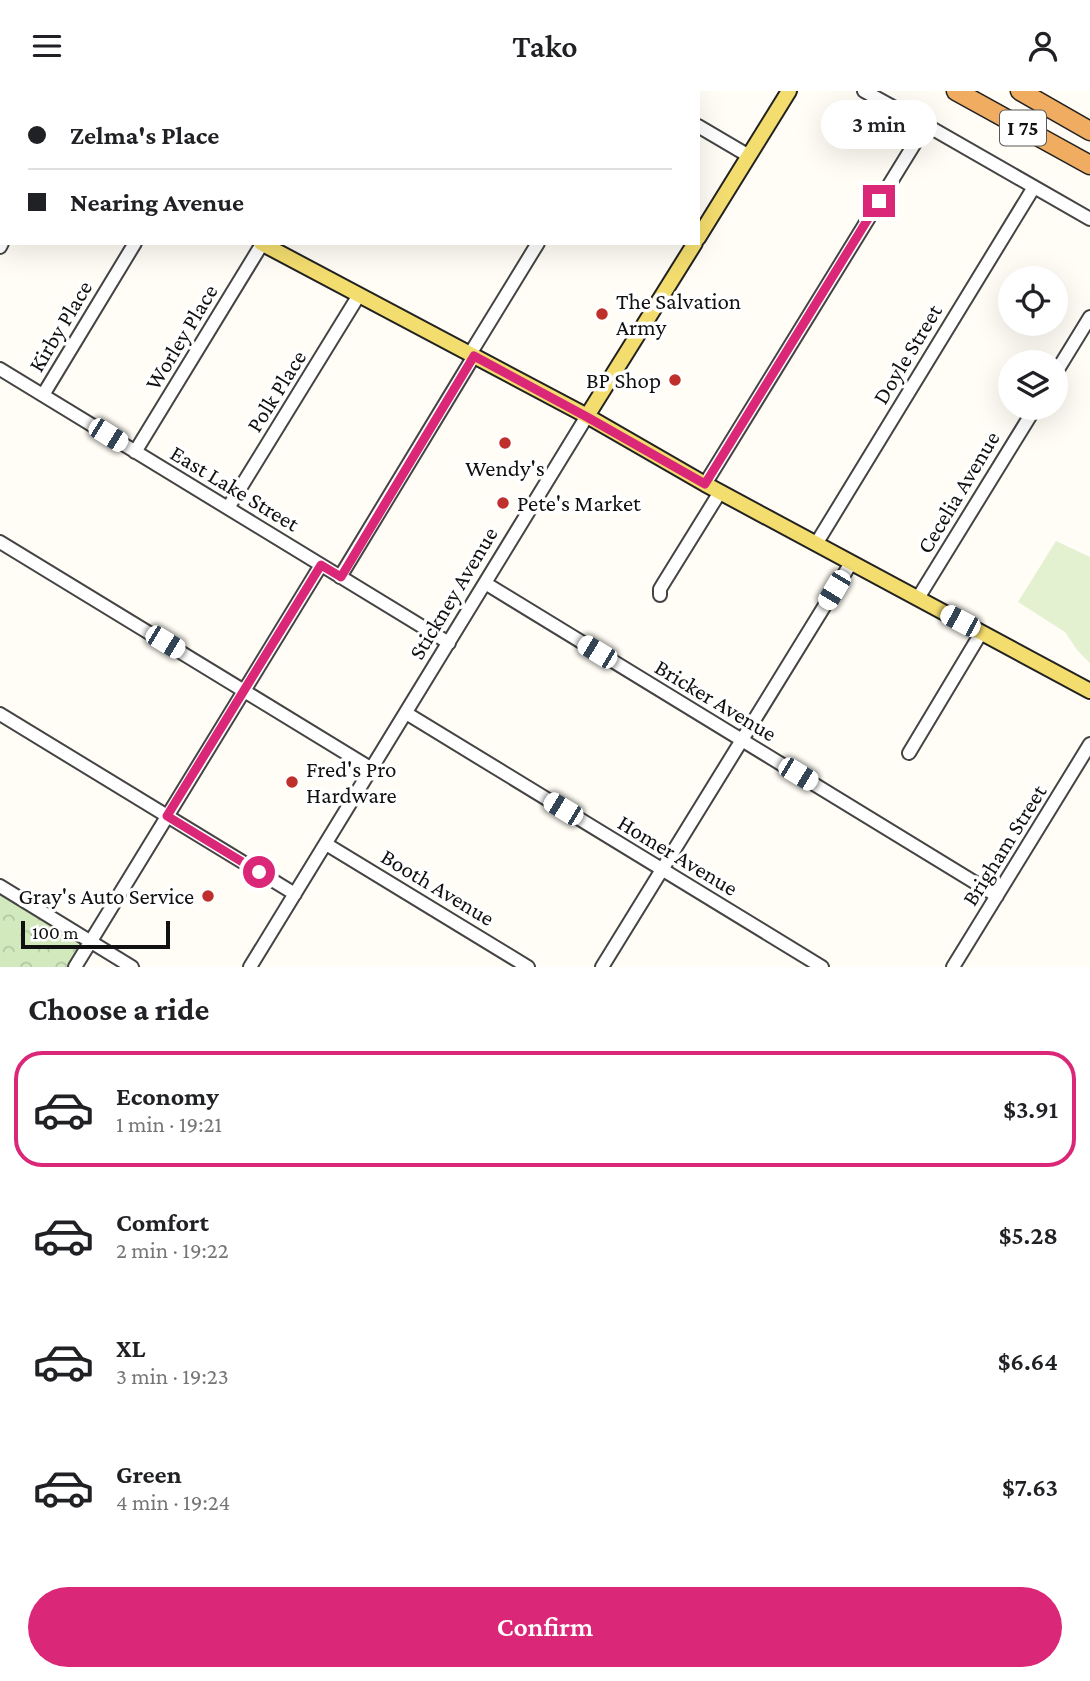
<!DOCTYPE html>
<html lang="en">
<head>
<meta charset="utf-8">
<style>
	:root { --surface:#fff; --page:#f2f2f2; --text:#202124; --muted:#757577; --line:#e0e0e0; --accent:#db2777 }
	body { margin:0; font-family:"Crimson Pro",serif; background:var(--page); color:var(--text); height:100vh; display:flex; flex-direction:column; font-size:26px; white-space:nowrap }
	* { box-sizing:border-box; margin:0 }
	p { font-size:23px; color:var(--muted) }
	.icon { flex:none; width:38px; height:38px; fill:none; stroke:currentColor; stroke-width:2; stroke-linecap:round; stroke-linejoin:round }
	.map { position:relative; height:876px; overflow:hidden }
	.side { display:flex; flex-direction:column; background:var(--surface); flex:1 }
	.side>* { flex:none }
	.banner { position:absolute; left:0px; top:0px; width:700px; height:154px; box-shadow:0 7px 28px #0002; display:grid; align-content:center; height:154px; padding:0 28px; background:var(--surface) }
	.controls { position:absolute; left:998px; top:175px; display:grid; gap:14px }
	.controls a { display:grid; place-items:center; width:70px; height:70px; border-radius:50%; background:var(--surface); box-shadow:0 7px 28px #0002; font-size:35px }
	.scale { position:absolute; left:21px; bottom:18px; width:149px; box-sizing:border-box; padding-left:7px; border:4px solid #111; border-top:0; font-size:19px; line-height:24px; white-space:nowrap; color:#111; -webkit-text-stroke:5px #fff; paint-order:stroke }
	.end { position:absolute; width:32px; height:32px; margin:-16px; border:9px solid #db2777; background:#fff; box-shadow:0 0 0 4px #fff }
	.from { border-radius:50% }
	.bubble { position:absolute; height:49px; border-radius:24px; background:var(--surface); box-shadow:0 7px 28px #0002; font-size:23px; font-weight:600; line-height:49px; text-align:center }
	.car { position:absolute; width:21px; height:42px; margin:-21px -10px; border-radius:9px; box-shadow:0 0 5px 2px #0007; background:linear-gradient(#fff 24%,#345 0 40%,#fff 0 76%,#345 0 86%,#fff 0) }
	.banner b { display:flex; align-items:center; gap:24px; height:66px; font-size:26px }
	.banner b+b { border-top:2px solid var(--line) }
	.banner i { width:18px; height:18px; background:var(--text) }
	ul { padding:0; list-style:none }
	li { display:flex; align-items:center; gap:21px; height:116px; margin:0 14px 10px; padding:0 14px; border:4px solid transparent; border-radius:28px }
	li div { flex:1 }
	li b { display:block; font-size:26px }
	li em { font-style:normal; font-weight:600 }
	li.current { border-color:var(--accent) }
	li>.icon { width:63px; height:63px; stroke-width:1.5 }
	h2 { padding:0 28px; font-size:32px; line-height:84px }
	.action { display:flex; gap:14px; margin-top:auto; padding:14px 28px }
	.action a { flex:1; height:80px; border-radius:42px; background:var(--accent); color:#fff; font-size:28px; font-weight:600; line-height:80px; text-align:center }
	header { display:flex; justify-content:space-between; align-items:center; height:91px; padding:0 28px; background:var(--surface); font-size:32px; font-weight:600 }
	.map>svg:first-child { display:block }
	.park { fill:url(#park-crowns) }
	.pitch { fill:#e3f1d0 }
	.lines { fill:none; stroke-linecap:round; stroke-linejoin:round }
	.minor-casing { stroke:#444; stroke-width:16 }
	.major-casing { stroke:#222; stroke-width:18 }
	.highway-casing { stroke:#222; stroke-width:21 }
	.minor { stroke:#fff; stroke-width:12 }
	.major { stroke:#f4dd6f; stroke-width:14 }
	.highway { stroke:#f0ad62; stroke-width:18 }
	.route { stroke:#db2777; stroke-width:9 }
	.poi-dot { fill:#bf2f2b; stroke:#fff; stroke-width:2.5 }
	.labels { text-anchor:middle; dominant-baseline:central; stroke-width:7; stroke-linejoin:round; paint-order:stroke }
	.shield { fill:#fff; stroke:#585858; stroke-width:2 }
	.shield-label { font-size:21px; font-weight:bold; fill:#111 }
	.poi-label { font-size:23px; fill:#111; stroke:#fff; text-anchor:start }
	.street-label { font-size:23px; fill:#111; stroke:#fff }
</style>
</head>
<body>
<header><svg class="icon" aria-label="menu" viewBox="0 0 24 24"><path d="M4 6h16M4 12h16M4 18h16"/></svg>Tako<svg class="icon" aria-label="person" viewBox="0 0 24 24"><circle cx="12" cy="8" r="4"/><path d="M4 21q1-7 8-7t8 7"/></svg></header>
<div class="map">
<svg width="1090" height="876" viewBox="0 0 1090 876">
	<defs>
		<pattern id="park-crowns" width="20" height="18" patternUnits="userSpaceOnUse" patternTransform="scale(1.75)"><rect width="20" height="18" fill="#d2e9be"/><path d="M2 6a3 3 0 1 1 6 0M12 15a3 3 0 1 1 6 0" fill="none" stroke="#b3c7a2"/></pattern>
	</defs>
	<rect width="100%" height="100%" fill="#fffdf5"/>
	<path class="park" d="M0,803L82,853L68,876H0Z"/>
	<path class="pitch" d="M1056,450L1090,466V572L1078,560L1065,541L1018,511Z"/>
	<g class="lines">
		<g class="minor-casing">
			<path id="minor" d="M641,0L643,2
				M864,0L926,34L1090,128
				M631,2L632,0
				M698,35L749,65
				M0,156L2,152
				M470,263L538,152
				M0,278L449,552
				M1055,283L1090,226
				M43,304L135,152
				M135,361L262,153
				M705,393L926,34
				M228,417L359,204
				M0,451L372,678
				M816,453L1034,96
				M340,486L474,265
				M485,492L997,805
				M660,504V498L663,493L720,401
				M918,507L1035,317
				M406,622L822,876
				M0,623L295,803
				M909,662L981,542
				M326,753L528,876
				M0,795L132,876
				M75,876L321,474
				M250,876L587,325
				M602,876L851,472
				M953,876L1090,653"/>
		</g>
		<g class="major-casing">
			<path id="major" d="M0,14L2,15
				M698,147L789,0
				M261,152L587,325L705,393L1090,600
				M587,325L695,152"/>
		</g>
		<g class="highway-casing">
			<path id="highway" d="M956,0L1090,74
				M1020,0L1090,40"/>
		</g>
		<use href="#minor" class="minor"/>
		<use href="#major" class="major"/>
		<use href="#highway" class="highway"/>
	</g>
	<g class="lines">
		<path class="route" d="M259,781L167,725L321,474L341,486L474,265L587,326L705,393L879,110"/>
	</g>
	<g class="poi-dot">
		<circle cx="602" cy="223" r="7"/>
		<circle cx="675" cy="289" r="7"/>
		<circle cx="505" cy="352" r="7"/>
		<circle cx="503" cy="412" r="7"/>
		<circle cx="292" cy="691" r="7"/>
		<circle cx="208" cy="805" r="7"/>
	</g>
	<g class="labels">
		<rect class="shield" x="1000" y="19.5" width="46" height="35" rx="5"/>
		<g class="shield-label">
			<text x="1023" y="37">I 75</text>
		</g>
		<g class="poi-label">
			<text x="616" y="210">The Salvation<tspan x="616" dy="26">Army</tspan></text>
			<text x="661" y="289" text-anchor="end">BP Shop</text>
			<text x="505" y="377" text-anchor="middle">Wendy's</text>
			<text x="517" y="412">Pete's Market</text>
			<text x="306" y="678">Fred's Pro<tspan x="306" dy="26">Hardware</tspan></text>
			<text x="194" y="805" text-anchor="end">Gray's Auto Service</text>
		</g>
		<g class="street-label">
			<text transform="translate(60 235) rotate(-59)">Kirby Place</text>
			<text transform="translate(181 246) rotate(-59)">Worley Place</text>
			<text transform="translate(907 263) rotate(-59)">Doyle Street</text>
			<text transform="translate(276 300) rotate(-58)">Polk Place</text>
			<text transform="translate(235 397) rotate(31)">East Lake Street</text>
			<text transform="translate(958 401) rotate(-59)">Cecelia Avenue</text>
			<text transform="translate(453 502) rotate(-59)">Stickney Avenue</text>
			<text transform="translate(716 609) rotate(31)">Bricker Avenue</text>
			<text transform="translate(1004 754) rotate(-58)">Brigham Street</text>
			<text transform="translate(678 764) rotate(31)">Homer Avenue</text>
			<text transform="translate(438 796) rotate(31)">Booth Avenue</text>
		</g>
	</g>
</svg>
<div class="controls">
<a><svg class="icon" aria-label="locate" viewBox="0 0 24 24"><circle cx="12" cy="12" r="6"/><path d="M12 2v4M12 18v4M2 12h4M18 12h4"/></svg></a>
<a><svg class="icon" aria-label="layers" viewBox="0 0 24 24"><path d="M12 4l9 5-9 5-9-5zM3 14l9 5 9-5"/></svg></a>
</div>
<div class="scale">100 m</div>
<i class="end from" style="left:259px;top:781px"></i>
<i class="end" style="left:879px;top:110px"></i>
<div class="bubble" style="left:821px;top:9px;width:116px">3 min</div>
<i class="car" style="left:108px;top:344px;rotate:122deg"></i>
<i class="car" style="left:834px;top:499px;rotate:211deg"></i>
<i class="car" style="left:960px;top:530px;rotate:298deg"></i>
<i class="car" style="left:165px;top:551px;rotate:121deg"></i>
<i class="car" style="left:597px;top:561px;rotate:301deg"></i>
<i class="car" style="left:798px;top:683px;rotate:121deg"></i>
<i class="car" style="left:563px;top:718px;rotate:301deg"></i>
<div class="banner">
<b><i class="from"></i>Zelma's Place</b>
<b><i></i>Nearing Avenue</b>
</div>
</div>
<section class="side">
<h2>Choose a ride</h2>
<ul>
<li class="current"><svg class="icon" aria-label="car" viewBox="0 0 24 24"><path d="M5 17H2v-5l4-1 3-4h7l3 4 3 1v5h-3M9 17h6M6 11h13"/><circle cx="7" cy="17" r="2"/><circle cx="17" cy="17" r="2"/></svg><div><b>Economy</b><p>1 min · 19:21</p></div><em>$3.91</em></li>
<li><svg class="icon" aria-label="car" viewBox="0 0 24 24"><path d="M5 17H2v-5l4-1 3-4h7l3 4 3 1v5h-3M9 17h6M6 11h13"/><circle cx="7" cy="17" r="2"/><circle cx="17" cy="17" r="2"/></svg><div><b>Comfort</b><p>2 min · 19:22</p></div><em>$5.28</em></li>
<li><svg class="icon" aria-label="car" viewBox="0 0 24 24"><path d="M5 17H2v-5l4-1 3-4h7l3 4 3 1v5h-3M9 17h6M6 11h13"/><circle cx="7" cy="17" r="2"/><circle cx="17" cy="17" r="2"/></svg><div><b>XL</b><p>3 min · 19:23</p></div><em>$6.64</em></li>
<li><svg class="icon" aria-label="car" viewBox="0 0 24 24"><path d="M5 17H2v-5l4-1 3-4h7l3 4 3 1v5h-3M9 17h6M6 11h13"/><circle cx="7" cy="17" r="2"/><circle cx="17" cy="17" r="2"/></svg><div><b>Green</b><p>4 min · 19:24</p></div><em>$7.63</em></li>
</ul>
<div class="action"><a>Confirm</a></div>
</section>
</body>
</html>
